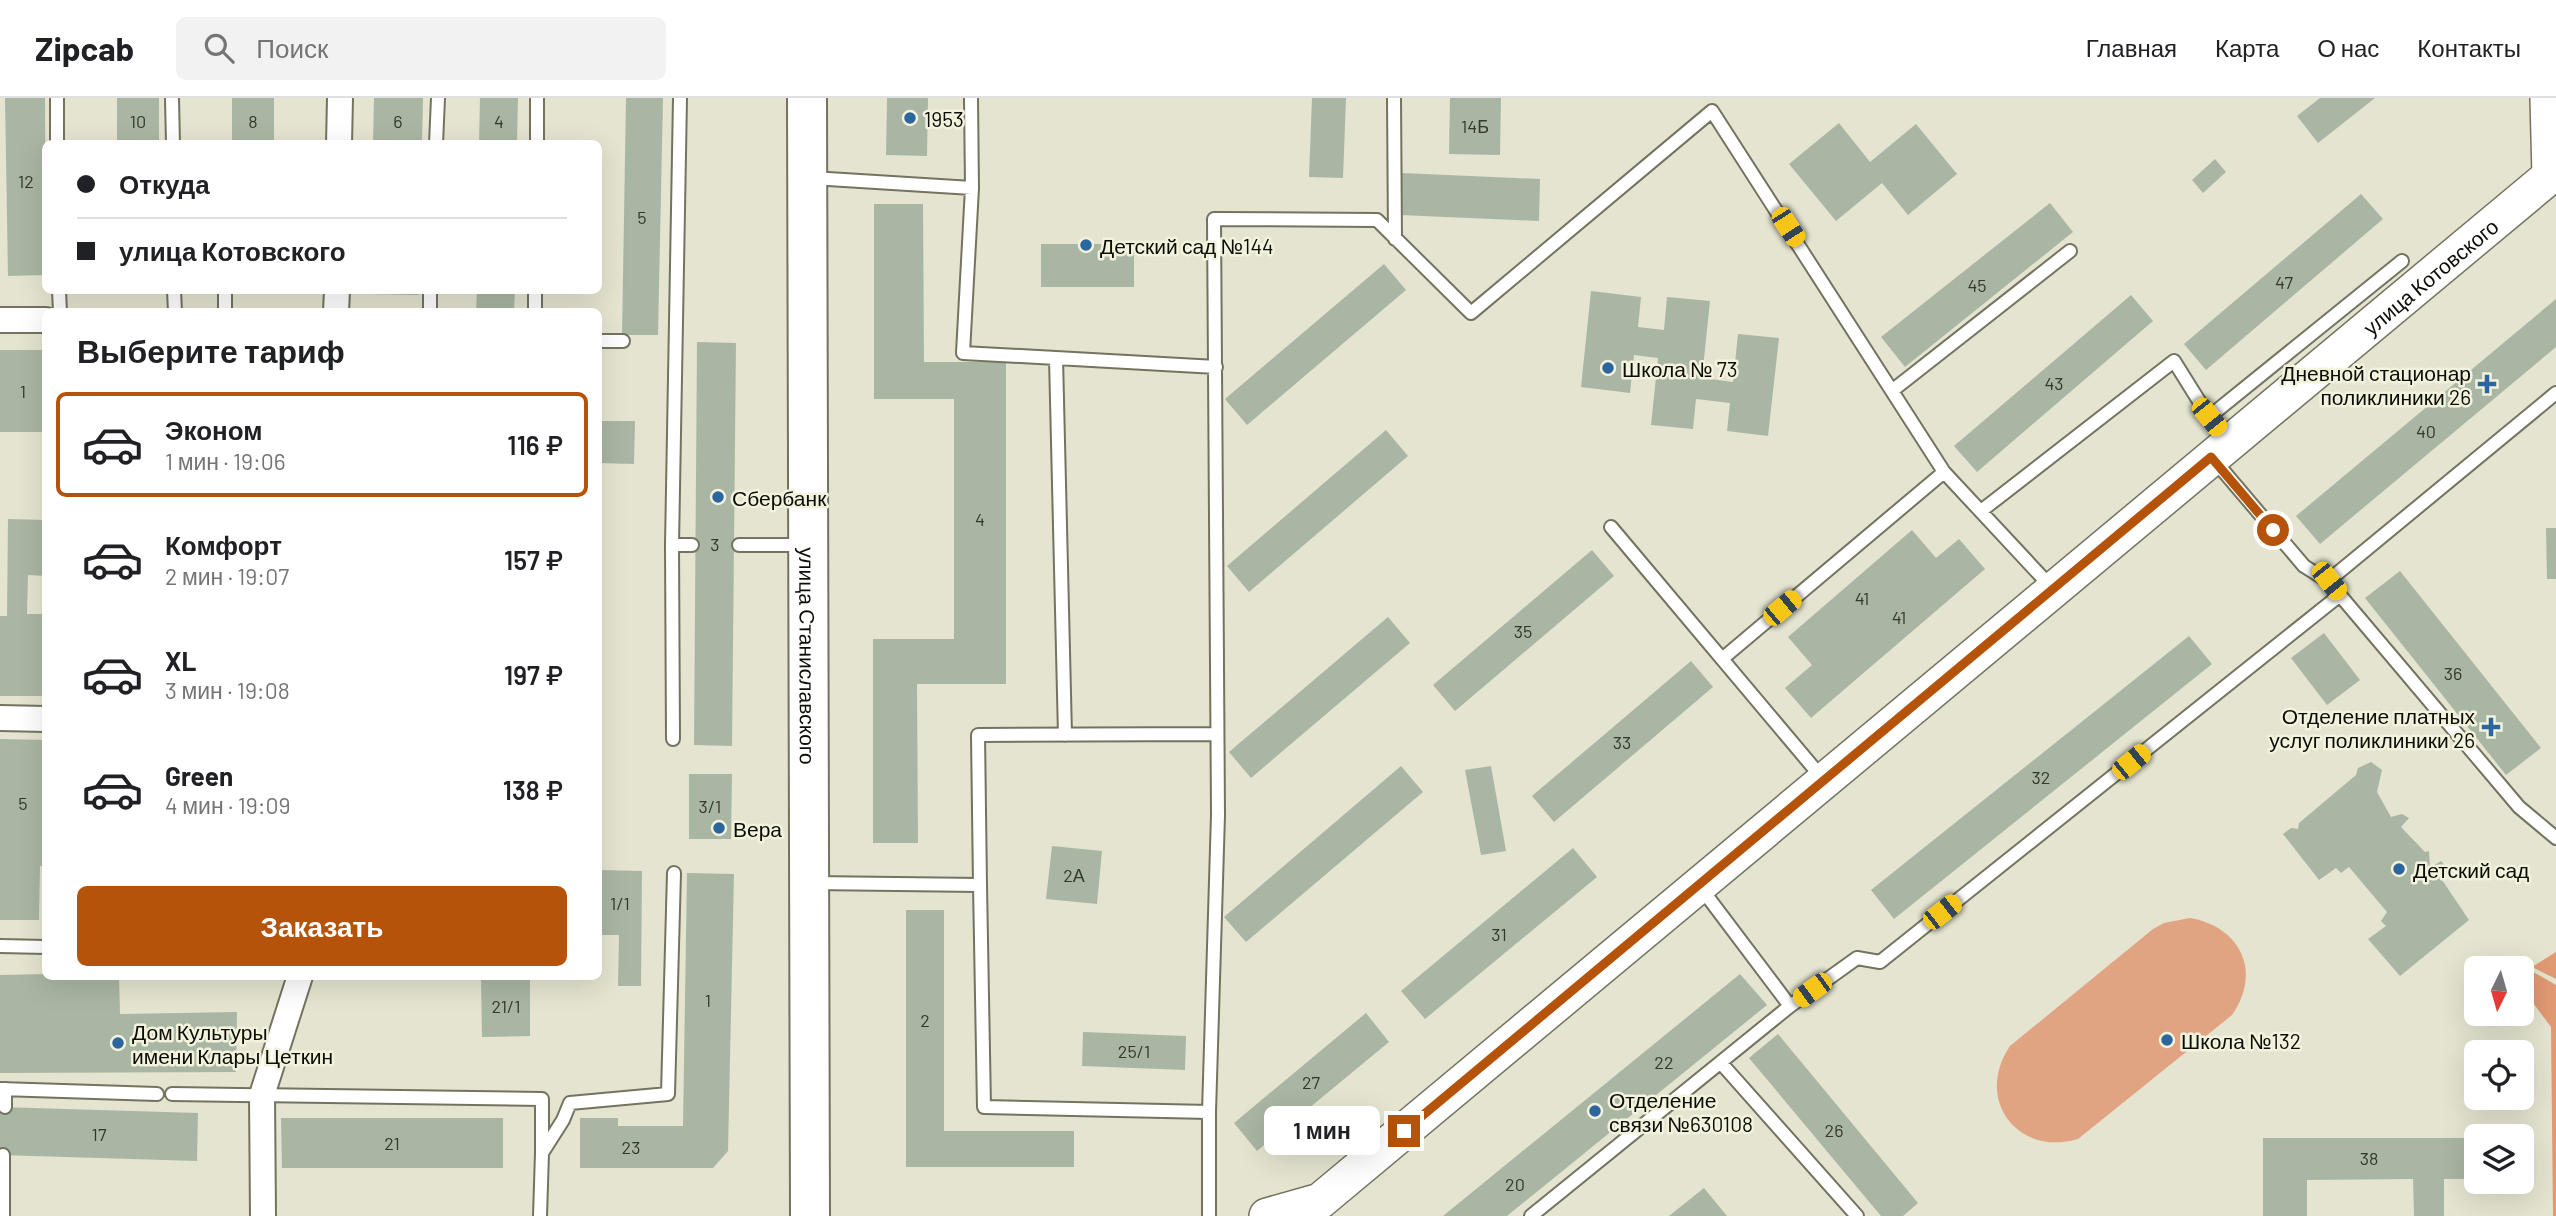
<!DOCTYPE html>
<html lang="ru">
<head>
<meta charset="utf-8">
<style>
	:root { --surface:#fff; --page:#f2f2f2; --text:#202124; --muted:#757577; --line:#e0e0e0; --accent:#b45309 }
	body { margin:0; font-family:Barlow,sans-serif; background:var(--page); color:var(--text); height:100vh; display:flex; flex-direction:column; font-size:26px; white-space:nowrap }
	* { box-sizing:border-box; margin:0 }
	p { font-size:23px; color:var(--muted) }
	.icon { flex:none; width:38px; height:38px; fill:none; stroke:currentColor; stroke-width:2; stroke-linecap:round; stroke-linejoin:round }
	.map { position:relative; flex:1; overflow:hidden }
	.side { position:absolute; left:42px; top:210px; width:560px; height:672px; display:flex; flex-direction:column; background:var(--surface); border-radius:10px; box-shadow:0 7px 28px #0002 }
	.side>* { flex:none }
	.top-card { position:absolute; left:42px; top:42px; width:560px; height:154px; border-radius:10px; box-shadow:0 7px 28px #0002; display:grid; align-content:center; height:154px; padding:0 35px; background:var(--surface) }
	.needle { width:46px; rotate:185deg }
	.controls { position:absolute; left:2464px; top:858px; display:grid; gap:14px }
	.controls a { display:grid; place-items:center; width:70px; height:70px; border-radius:10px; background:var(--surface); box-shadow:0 7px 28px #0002; font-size:35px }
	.end { position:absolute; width:32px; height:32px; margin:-16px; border:9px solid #b45309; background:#fff; box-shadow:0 0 0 4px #fff }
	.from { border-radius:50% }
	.bubble { position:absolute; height:49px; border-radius:10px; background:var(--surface); box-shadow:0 7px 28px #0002; font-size:23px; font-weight:600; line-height:49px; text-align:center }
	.car { position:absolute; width:21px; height:42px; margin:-21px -10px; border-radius:9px; box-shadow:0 0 5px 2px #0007; background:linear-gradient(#f5c518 24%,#345 0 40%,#f5c518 0 76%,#345 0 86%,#f5c518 0) }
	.top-card b { display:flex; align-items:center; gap:24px; height:66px; font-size:26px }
	.top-card b+b { border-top:2px solid var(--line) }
	.top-card i { width:18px; height:18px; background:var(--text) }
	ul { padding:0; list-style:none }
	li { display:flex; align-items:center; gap:21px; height:105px; margin:0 14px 10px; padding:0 21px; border:4px solid transparent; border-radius:10px }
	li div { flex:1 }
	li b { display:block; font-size:26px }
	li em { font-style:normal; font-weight:600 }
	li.selected { border-color:var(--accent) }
	li>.icon { width:63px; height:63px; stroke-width:1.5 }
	h2 { padding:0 35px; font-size:32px; line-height:84px }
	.cta { display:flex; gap:14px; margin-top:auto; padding:14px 35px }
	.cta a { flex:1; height:80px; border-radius:10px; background:var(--accent); color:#fff; font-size:28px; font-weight:600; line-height:80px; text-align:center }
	header { display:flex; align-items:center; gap:42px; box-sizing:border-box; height:98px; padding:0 35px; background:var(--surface); border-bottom:2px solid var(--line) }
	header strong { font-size:33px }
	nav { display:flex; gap:38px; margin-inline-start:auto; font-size:24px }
	.search { width:490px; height:63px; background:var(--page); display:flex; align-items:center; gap:18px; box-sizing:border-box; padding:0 24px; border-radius:10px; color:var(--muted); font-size:26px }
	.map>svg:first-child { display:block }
	.green { fill:#e1a483 }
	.forest { fill:#e19a73 }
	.building { fill:#aab6a4 }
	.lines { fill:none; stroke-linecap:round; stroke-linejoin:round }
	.lane-casing { stroke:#737360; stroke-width:16 }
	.street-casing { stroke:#737360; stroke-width:28 }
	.secondary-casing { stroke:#737360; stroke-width:38 }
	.primary-casing { stroke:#737360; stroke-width:42 }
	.lane { stroke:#fff; stroke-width:12 }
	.street { stroke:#fff; stroke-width:24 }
	.secondary { stroke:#fff; stroke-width:35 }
	.primary { stroke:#fff; stroke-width:38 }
	.route { stroke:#b45309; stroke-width:9 }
	.poi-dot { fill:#2b669e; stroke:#f2f2dd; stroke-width:2.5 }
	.labels { text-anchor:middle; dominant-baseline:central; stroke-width:5; stroke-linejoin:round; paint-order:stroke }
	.number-label { font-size:18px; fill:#34372e }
	.poi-label { font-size:21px; fill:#0d0d07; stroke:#f2f2dd; text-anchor:start }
	.street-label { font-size:21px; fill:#0d0d07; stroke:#f2f2dd }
</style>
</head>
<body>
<header>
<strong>Zipcab</strong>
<div class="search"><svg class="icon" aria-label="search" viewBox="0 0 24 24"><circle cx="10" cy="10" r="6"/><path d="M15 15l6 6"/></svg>Поиск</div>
<nav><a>Главная</a><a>Карта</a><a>О нас</a><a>Контакты</a></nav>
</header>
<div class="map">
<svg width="2556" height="1118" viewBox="0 0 2556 1118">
	<rect width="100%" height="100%" fill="#e4e4d0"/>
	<path class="green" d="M2190,820C2241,829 2262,874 2232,917L2078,1041C2017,1059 1974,1001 2010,948L2153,831L2164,825Z"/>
	<path class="forest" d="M2556,854V881L2532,869Z
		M2524,872H2530L2556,887V1118H2553L2551,929L2522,890V876Z"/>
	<path class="building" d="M5,0H45L46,177L8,178Z
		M117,0H159V46H117Z
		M232,0H274V46H232Z
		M374,0H423L422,46H373Z
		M480,0H518L517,46H479Z
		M626,0H663L658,237H622Z
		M887,0H928L927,58L886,57Z
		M1312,0H1346L1343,80L1309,79Z
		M1450,0H1501L1500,57L1449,56Z
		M2320,0H2375L2318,45L2297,18Z
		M1839,25L1870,64L1916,26L1957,76L1908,117L1882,85L1836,123L1789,66Z
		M2215,61L2226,74L2203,95L2192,82Z
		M1402,75L1540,81L1539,123L1400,117Z
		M2361,96L2383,121L2206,272L2184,246Z
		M2050,105L2073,134L1905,269L1881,239Z
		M874,106H923L924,264H1006V586H917L918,745H873V541H954V301H874Z
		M1041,146H1134V189H1041Z
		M1384,166L1406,192L1247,327L1225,301Z
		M370,192H420L419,197L370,196Z
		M477,192H515L514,214H476Z
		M1591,193L1641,199L1638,229L1664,232L1667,199L1710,203L1702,280L1733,284L1738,236L1779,240L1768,338L1727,333L1730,305L1696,301L1693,331L1651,327L1658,260L1634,257L1630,295L1581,289Z
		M2131,197L2153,223L1977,374L1954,348Z
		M2556,201V249L2320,446L2296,418Z
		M697,244L736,245L732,648L694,647Z
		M0,252H46V334H0Z
		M598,323H635L634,366L598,365Z
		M1386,332L1408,358L1249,494L1227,468Z
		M8,421L46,422V478L28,477L27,516H46V598H0V518H7Z
		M2546,430H2556V481H2547Z
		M1912,432L1936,460L1959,441L1985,471L1811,620L1785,590L1812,567L1788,539Z
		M1592,452L1614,478L1455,613L1433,587Z
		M2400,473L2541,650L2506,677L2365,500Z
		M1388,519L1410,545L1251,680L1229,654Z
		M2324,535L2360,582L2327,607L2291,560Z
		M2189,538L2212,566L1894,821L1871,792Z
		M1691,563L1713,589L1554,724L1532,698Z
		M0,641L46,642V768H40L39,822H0Z
		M2371,664L2382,672L2377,694L2391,719L2402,716L2409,720L2401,729L2425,754L2429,753L2430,770L2441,763L2449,772L2440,779L2469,822L2400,878L2368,841L2386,828L2381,823L2387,814L2349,769L2341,775L2336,770L2319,782L2283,736L2291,730L2298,731L2299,725L2356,677L2358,670Z
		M1401,668L1423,694L1246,844L1224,819Z
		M1491,668L1506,753L1481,757L1465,672Z
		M689,676H732L731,741H689Z
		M1052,748L1102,753L1097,806L1046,801Z
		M1573,750L1597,779L1425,921L1401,893Z
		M598,772L642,773L641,888H618L619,837H598Z
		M687,775L734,776L728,1053L713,1070H580V1020H618V1028H683Z
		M906,812H944V1033H1074V1069H906Z
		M46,876V878H119L120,916L237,914L236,974L0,975V877Z
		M1740,876L1767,907L1507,1118H1443Z
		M481,878H530V938L482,939Z
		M1366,915L1389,944L1257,1053L1234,1025Z
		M1083,934L1186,938L1185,972L1082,968Z
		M1778,936L1918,1105L1903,1118H1881L1749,960Z
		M0,1009L198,1015L197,1063L0,1057Z
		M281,1020H503V1070H282Z
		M2263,1040H2476V1081H2444V1118H2414L2413,1081L2307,1082V1118H2263Z
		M1704,1090L1727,1118H1669Z"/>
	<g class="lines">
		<g class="lane-casing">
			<path id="lane" d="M57,0V46
				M172,0L173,46
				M971,0L972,90
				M1394,0L1395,141
				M436,46L438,0
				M537,46V0
				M812,80L972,90L963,255L1056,260
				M59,192L60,214
				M174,192L175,214
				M225,192V214
				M430,214V192
				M535,214V192
				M598,243H623
				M1893,292L2070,153
				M2229,344L2209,319L2402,163
				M2214,362L2304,468L2328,483L2519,709L2556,740
				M1981,413L2174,263L2209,319
				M1611,429L1823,681
				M672,447H692
				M739,447H804
				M2328,483L2556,295
				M1722,561L1944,374
				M1065,637L1056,260L1216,269
				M673,641L672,447L680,0
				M812,785L980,787L984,1009L1209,1014
				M980,787L978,637L1217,636
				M1701,790L1790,908L1857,860L1880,864L2340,497
				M0,848L46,849
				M1721,965L1857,1118
				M0,991L157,996
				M172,996L542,1001V1055
				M5,1009V991
				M3,1118V1057
				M540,1118L542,1055L563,1022L570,1005L668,996L674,775
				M1209,1118V1014L1218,717L1214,121L1377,122L1471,215L1712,13L1944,374L2053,491
				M1531,1118L1790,908"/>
		</g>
		<g class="street-casing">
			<path id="street" d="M339,46L340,0
				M336,214L337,192
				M0,222H46
				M0,620L46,621
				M263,1118L262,997L300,878"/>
		</g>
		<g class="secondary-casing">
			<g id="secondary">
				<path id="s1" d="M1267,1118L1320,1103L2550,78L2548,0"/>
			</g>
		</g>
		<g class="primary-casing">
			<g id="primary">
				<path id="s2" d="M807,0L810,1118"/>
			</g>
		</g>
		<use href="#lane" class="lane"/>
		<use href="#street" class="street"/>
		<use href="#secondary" class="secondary"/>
		<use href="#primary" class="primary"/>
	</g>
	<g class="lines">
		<path class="route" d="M1404,1033L2211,359L2273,432"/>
	</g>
	<g class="poi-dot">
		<circle cx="910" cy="20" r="7"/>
		<circle cx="1086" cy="147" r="7"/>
		<circle cx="1608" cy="270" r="7"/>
		<path d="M2483.5 275.5h7v7h7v7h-7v7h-7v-7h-7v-7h7z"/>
		<circle cx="718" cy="399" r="7"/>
		<path d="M2487.5 618.5h7v7h7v7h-7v7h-7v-7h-7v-7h7z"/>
		<circle cx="719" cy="730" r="7"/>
		<circle cx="2399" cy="771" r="7"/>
		<circle cx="2167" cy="942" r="7"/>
		<circle cx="118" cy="945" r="7"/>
		<circle cx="1595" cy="1013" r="7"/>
	</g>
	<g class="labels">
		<g class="number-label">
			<text x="138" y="23">10</text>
			<text x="253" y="23">8</text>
			<text x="398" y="23">6</text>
			<text x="499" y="23">4</text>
			<text x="1475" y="28">14Б</text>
			<text x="26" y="83">12</text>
			<text x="642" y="119">5</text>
			<text x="2284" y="184">47</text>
			<text x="1977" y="187">45</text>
			<text x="2054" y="285">43</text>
			<text x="23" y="293">1</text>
			<text x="2426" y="333">40</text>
			<text x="980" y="421">4</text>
			<text x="715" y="446">3</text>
			<text x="1862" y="500">41</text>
			<text x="1899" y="519">41</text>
			<text x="1523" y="533">35</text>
			<text x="2453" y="575">36</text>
			<text x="1622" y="644">33</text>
			<text x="2041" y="679">32</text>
			<text x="23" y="705">5</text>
			<text x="710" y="708">3/1</text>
			<text x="1074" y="777">2А</text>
			<text x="620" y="805">1/1</text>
			<text x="1499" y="836">31</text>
			<text x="708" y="902">1</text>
			<text x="506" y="908">21/1</text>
			<text x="925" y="922">2</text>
			<text x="1134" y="953">25/1</text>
			<text x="1664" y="964">22</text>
			<text x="1311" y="984">27</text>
			<text x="1834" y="1032">26</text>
			<text x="99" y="1036">17</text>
			<text x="392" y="1045">21</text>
			<text x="631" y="1049">23</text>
			<text x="2369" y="1060">38</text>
			<text x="1515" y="1086">20</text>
		</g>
		<g class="poi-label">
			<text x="924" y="20">1953</text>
			<text x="1100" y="147">Детский сад №144</text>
			<text x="1622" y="270">Школа № 73</text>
			<text x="2471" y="274" text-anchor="end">Дневной стационар<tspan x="2471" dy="24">поликлиники 26</tspan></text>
			<text x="732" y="399">Сбербанк</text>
			<text x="2475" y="617" text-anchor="end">Отделение платных<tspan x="2475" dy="24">услуг поликлиники 26</tspan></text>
			<text x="733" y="730">Вера</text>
			<text x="2413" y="771">Детский сад</text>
			<text x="132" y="933">Дом Культуры<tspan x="132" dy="24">имени Клары Цеткин</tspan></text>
			<text x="2181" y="942">Школа №132</text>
			<text x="1609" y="1001">Отделение<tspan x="1609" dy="24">связи №630108</tspan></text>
		</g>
		<g class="street-label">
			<text stroke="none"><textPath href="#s1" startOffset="1500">улица Котовского</textPath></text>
			<text stroke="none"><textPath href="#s2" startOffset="558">улица Станиславского</textPath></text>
		</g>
	</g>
</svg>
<div class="controls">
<a><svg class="needle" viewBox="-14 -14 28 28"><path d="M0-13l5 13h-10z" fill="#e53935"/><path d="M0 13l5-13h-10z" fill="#757577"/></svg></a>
<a><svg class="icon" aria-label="locate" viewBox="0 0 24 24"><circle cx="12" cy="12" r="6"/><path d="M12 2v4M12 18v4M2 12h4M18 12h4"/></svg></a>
<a><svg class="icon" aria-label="layers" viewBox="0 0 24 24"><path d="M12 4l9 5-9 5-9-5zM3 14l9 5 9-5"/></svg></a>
</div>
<i class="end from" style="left:2273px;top:432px"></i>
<i class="end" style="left:1404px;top:1033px"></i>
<div class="bubble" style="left:1264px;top:1008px;width:116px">1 мин</div>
<i class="car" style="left:1788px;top:129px;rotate:147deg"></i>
<i class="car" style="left:2209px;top:319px;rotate:141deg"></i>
<i class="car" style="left:2329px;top:483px;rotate:141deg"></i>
<i class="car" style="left:1782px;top:510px;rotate:50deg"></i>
<i class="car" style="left:2131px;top:664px;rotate:51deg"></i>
<i class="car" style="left:1942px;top:814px;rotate:52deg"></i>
<i class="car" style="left:1812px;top:892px;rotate:234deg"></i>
<div class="top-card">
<b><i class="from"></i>Откуда</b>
<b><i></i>улица Котовского</b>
</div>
<section class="side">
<h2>Выберите тариф</h2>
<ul>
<li class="selected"><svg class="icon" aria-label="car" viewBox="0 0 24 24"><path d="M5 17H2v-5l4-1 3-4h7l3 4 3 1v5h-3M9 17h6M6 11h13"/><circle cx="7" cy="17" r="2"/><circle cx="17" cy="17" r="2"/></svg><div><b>Эконом</b><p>1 мин · 19:06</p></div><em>116 ₽</em></li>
<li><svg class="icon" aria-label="car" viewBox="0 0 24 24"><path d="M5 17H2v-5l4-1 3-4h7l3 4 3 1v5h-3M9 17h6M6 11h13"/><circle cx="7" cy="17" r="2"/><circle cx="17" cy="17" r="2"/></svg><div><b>Комфорт</b><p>2 мин · 19:07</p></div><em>157 ₽</em></li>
<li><svg class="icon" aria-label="car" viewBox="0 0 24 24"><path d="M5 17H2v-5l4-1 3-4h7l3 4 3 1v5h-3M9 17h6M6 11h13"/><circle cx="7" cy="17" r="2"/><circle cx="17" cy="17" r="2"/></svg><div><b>XL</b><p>3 мин · 19:08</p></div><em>197 ₽</em></li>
<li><svg class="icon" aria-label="car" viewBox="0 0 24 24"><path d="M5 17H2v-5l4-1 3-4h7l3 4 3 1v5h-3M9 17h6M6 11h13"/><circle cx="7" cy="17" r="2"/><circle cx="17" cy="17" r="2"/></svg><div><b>Green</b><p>4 мин · 19:09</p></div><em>138 ₽</em></li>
</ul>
<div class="cta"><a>Заказать</a></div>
</section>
</div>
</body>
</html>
